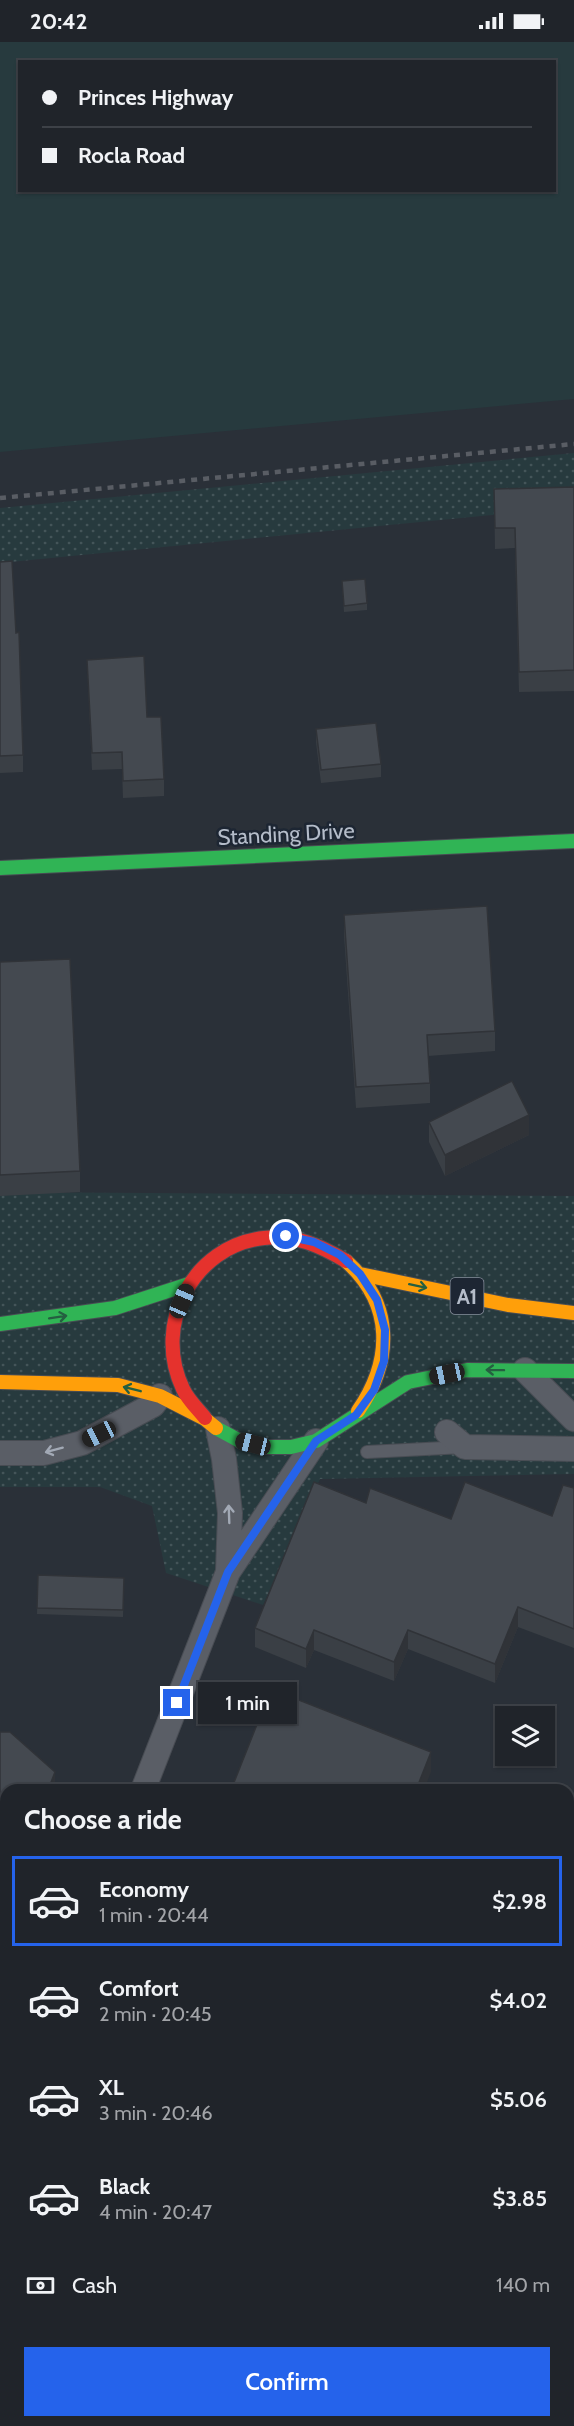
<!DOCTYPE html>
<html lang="en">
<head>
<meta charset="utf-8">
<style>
	:root { --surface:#20242a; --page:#282c32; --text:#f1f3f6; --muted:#a2a4a8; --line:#3d4147; --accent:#2563eb }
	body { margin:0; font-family:Cabin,sans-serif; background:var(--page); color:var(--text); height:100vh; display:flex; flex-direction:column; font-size:22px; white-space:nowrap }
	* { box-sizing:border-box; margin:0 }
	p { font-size:20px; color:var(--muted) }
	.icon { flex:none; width:33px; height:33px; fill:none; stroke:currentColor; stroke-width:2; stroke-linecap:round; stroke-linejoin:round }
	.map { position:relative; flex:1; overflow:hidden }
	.drawer { position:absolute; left:0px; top:1742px; width:574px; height:644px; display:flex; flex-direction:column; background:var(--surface); border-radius:18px 18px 0 0; box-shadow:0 2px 4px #0004,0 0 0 2px var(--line) }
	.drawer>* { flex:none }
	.top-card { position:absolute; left:18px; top:18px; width:538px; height:132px; border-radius:0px; box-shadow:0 2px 4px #0004,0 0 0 2px var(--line); display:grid; align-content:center; height:132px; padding:0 24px; background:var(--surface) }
	.controls { position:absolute; left:495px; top:1664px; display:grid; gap:12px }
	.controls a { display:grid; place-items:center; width:60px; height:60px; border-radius:0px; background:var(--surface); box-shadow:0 2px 4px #0004,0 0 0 2px var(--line); font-size:30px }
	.end { position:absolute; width:27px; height:27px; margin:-14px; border:8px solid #2563eb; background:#fff; box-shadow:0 0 0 3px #fff }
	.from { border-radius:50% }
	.bubble { position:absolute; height:42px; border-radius:0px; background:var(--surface); box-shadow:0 2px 4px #0004,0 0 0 2px var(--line); font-size:20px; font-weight:600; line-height:42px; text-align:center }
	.car { position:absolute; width:18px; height:36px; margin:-18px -9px; border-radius:8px; box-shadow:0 0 4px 2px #0007; background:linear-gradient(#222 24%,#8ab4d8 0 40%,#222 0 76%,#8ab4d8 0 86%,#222 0) }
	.top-card b { display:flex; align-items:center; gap:21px; height:57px; font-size:22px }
	.top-card b+b { border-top:2px solid var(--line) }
	.top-card i { width:15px; height:15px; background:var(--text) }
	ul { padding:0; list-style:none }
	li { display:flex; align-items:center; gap:18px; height:90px; margin:0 12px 9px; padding:0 12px; border:3px solid transparent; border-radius:0px }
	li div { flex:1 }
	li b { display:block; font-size:22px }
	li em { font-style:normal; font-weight:600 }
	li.current { border-color:var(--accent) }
	li>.icon { width:54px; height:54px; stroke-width:1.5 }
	h2 { padding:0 24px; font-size:27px; line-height:72px }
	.pay { display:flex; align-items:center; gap:15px; height:66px; padding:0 24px; font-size:22px }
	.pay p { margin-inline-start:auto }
	.action { display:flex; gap:12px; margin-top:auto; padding:12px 24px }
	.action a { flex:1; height:69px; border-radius:0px; background:var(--accent); color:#fff; font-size:24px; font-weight:600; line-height:69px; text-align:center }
	.status { display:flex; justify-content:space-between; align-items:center; height:42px; padding:0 30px; background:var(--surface); direction:ltr }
	.status svg { height:16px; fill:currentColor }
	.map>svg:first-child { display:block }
	.grass { fill:url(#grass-dots) }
	.pitch { fill:#273a3e; fill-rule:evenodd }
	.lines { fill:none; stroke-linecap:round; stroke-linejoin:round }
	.lane-casing { stroke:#484c53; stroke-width:14 }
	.street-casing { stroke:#484c53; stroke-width:26 }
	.fast-casing { stroke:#484c53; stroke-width:16 }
	.slow-casing { stroke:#484c53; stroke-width:16 }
	.jam-casing { stroke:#484c53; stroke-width:16 }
	.lane { stroke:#5a5e66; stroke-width:12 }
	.street { stroke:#5a5e66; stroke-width:24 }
	.fast { stroke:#30b455; stroke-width:14 }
	.slow { stroke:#ff9f0a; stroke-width:14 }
	.jam { stroke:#e5322d; stroke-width:14 }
	.rail { stroke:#595d64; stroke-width:4.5; stroke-dasharray:6 6; stroke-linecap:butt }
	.wall { fill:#3a3f45 }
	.shaded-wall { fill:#303338 }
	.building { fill:#444950; stroke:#303338; stroke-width:1.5 }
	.oneway { stroke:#255f41 }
	.oneway2 { stroke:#a2a9b5 }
	.route { stroke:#2563eb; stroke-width:8 }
	.labels { text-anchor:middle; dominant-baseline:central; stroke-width:5; stroke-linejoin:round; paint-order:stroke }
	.shield { fill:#1d2633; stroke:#878f9c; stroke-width:1.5 }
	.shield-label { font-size:21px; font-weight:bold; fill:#b4bcc9 }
	.street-label { font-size:22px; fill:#b4bcc9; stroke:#1d2633 }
</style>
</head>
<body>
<div class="status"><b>20:42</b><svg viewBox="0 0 49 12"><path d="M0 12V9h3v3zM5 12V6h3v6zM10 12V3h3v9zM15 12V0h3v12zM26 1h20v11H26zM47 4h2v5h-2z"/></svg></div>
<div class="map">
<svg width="574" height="2384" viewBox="0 0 574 2384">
	<defs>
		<pattern id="grass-dots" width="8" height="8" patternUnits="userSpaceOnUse" patternTransform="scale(1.5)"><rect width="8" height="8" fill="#273a3e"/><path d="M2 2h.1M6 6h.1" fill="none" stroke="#445559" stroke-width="1.8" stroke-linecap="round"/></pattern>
	</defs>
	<rect width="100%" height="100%" fill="#2a3038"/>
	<path class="grass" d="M574,411V465L0,521V466Z
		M0,1150L574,1154V1432L320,1437L263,1563L166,1531L152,1464L100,1445H0Z"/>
	<path class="pitch" d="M0,0H574V357L0,410ZM20,20H555V148H20Z"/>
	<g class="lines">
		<g class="lane-casing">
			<path id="lane" d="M367,1410L464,1405"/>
		</g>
		<g class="street-casing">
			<path id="street" d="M525,1328L574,1377
				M218,1387L224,1417L230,1471L228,1530
				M447,1390L465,1405L574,1407
				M0,1411H44L82,1401L153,1363L160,1354
				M143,1748L228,1530L316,1399
				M0,2113L6,2097
				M567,2384L574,2368"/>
		</g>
		<g class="fast-casing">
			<path id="fast" d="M0,826L574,799
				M0,1282L115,1266L189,1242
				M216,1386L240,1399L265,1405H291L316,1399L408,1340L467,1328L574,1329"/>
		</g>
		<g class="slow-casing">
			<path id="slow" d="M346,1219C394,1262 393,1318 358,1369
				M360,1232L508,1263L574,1271
				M0,1340L118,1343L160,1354L205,1377L216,1386"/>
		</g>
		<g class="jam-casing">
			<path id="jam" d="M205,1376C198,1367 188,1358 183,1347C152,1282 193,1204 264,1196C295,1192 321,1204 346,1219"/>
		</g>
		<use href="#lane" class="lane"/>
		<use href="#street" class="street"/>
		<use href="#fast" class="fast"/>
		<use href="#slow" class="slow"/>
		<use href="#jam" class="jam"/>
		<path class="rail" d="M0,456L574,402"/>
	</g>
	<path class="wall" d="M574,445V649L519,650L515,506L495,507L494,447Z
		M0,520L23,713V730L0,731Z
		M342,539L367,561V568L344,570Z
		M87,618L147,675L164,737V754L123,756L122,727L92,728Z
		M316,687L381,722V735L321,741L316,700Z
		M344,873L495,989V1009L428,1014L430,1041V1061L356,1066L344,893Z
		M0,920L80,1129V1150L0,1154Z
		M429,1080L529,1093L445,1134L429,1100Z
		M574,1446V1606L518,1585L495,1641L408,1607L394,1639L314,1608L306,1626L255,1605V1586L366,1461L451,1477L552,1474Z
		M38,1533L124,1536L123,1575L37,1572Z
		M0,1690L55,1748L2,1888L0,1887Z"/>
	<path class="shaded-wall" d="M529,1073V1093L445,1134V1113Z
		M518,1565V1585L495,1641V1622Z
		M314,1588V1608L306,1626V1607Z
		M408,1588V1607L394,1639V1620Z
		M431,1710V1730L424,1748H416Z
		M55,1730V1748H48Z
		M6,1857V1878L2,1888V1868Z"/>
	<path class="building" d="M574,445V628L519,630L515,486H495L494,447Z
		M12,519L16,591L19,590L23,713L0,714V520Z
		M365,537L367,561L344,564L342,539Z
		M144,614L147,675H161L164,737L123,739L122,710L92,711L87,618Z
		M376,681L381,722L321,728L316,687Z
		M487,864L495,989L427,993L430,1041L356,1045L344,873Z
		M70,917L80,1129L0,1133V920Z
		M512,1039L529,1073L445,1113L429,1080Z
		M314,1440L366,1461L370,1446L451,1477L465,1440L552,1474L563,1443L574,1446V1587L518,1565L495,1622L408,1588L394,1620L314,1588L306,1607L255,1586Z
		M38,1533L124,1536L123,1568L37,1566Z
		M271,1647L431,1710L416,1748H231Z
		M0,1690H10L55,1730L48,1748H6V1857L2,1868L0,1867Z"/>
	<defs><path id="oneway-shaft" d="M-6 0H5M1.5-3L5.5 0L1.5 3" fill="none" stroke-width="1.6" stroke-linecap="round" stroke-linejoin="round" transform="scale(1.5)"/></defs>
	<g class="oneway">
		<use href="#oneway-shaft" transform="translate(418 1244) rotate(12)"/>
		<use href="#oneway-shaft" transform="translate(58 1275) rotate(-9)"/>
		<use href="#oneway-shaft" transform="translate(495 1328) rotate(-179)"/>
		<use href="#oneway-shaft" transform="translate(132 1347) rotate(-166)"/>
	</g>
	<g class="oneway2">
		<use href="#oneway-shaft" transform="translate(54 1408) rotate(165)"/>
		<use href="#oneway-shaft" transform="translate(229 1472) rotate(-92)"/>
	</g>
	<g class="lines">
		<path class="route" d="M177,1661L228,1530L316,1399L356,1373L374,1348L384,1319L385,1288L377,1258L360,1232L340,1213L314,1200L286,1194"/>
	</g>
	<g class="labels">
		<rect class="shield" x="450.5" y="1236" width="33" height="36" rx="4.5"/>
		<g class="shield-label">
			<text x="467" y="1254">A1</text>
		</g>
		<g class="street-label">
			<text transform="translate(286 792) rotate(-3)">Standing Drive</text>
		</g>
	</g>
</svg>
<div class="controls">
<a><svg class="icon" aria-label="layers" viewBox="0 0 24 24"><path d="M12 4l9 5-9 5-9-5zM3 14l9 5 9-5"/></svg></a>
</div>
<i class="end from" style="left:286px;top:1194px"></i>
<i class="end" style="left:177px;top:1661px"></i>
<div class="bubble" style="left:198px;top:1640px;width:99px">1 min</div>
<i class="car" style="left:182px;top:1259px;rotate:23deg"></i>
<i class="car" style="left:447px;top:1332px;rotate:258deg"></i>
<i class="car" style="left:99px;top:1392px;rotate:244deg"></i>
<i class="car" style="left:253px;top:1402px;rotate:284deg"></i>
<div class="top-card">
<b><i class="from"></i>Princes Highway</b>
<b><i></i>Rocla Road</b>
</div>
<section class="drawer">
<h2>Choose a ride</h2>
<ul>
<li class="current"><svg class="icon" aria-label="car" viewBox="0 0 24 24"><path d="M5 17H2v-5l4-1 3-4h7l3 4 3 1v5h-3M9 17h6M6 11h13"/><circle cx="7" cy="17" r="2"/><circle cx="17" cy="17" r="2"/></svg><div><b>Economy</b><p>1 min · 20:44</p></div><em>$2.98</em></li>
<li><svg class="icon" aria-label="car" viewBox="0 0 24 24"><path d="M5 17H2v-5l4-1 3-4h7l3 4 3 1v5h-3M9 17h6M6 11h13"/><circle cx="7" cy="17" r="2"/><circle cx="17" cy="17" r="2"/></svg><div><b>Comfort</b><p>2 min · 20:45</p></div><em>$4.02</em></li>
<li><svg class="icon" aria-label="car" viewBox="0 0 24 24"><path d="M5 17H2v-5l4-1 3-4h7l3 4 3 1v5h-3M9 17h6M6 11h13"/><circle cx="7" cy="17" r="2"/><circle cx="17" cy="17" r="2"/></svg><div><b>XL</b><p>3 min · 20:46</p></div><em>$5.06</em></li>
<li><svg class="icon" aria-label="car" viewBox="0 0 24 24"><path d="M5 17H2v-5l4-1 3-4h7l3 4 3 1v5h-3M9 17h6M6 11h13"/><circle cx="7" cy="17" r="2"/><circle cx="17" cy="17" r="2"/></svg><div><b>Black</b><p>4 min · 20:47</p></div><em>$3.85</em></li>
</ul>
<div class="pay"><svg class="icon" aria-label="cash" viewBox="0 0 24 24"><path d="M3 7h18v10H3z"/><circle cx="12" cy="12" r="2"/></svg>Cash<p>140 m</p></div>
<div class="action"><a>Confirm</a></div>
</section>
</div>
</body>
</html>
